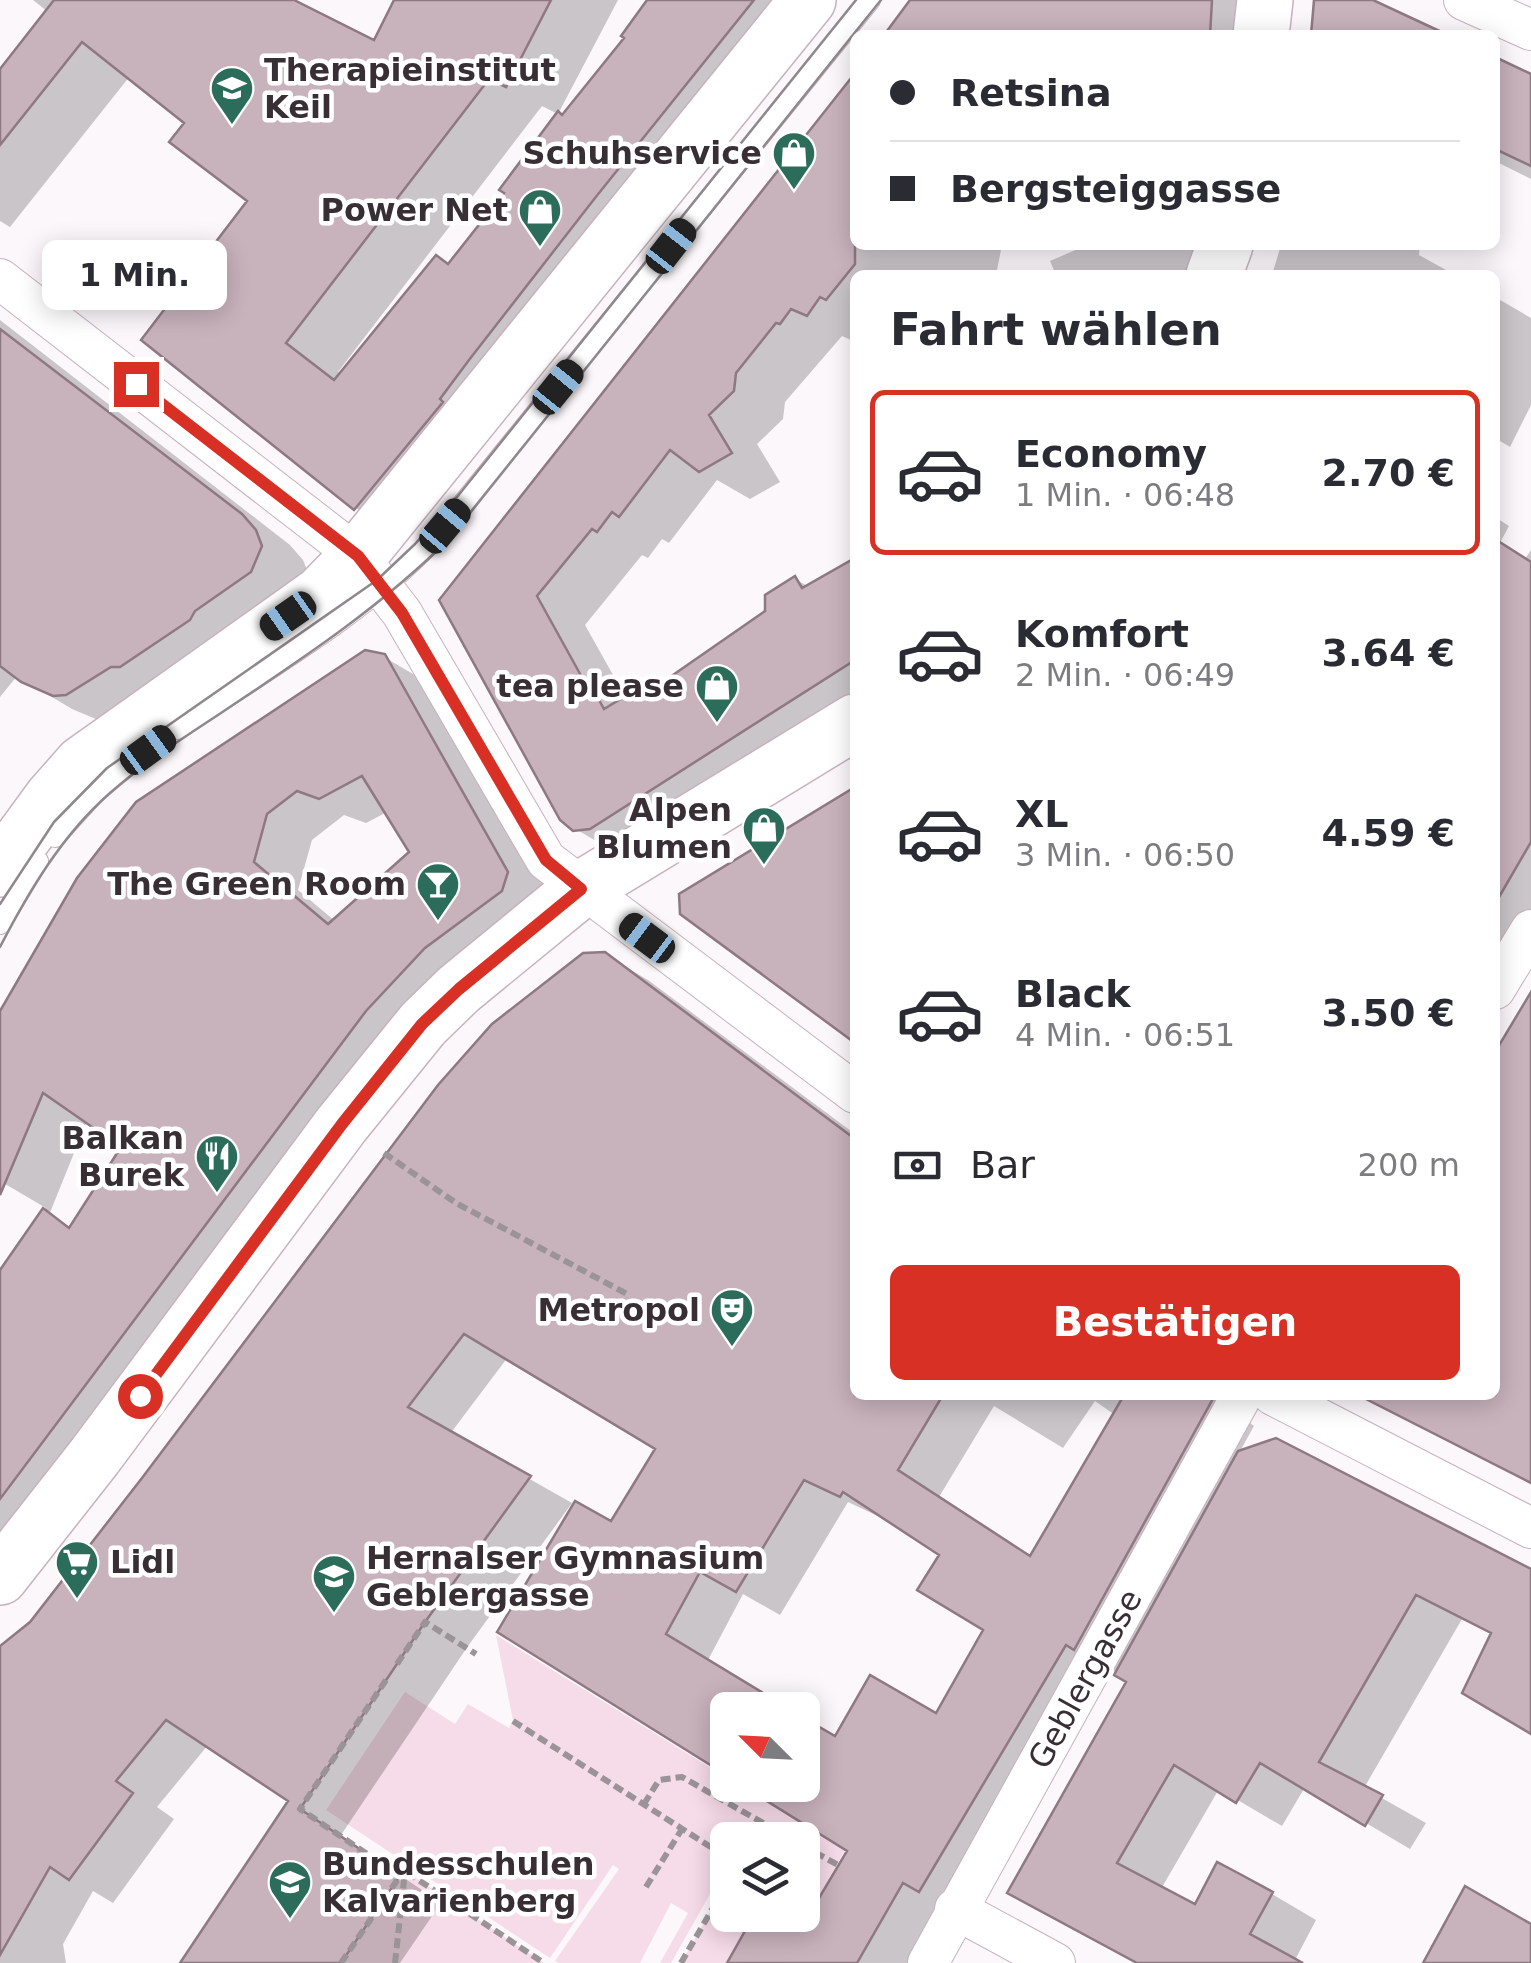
<!DOCTYPE html>
<html lang="de">
<head>
<meta charset="utf-8">
<style>
	:root { --surface:#fff; --page:#f2f2f3; --text:#2b2b33; --muted:#7c7c81; --line:#e1e1e2; --accent:#d93025 }
	body { margin:0; font-family:"DejaVu Sans",sans-serif; background:var(--page); color:var(--text); height:100vh; display:flex; flex-direction:column; font-size:38px; white-space:nowrap }
	* { box-sizing:border-box; margin:0 }
	p { font-size:32px; color:var(--muted) }
	.icon { flex:none; width:55px; height:55px; fill:none; stroke:currentColor; stroke-width:2; stroke-linecap:round; stroke-linejoin:round }
	.map { position:relative; flex:1; overflow:hidden }
	.side { position:absolute; left:850px; top:270px; width:650px; height:1130px; display:flex; flex-direction:column; background:var(--surface); border-radius:15px; box-shadow:0 5px 25px #0003 }
	.side>* { flex:none }
	.banner { position:absolute; left:850px; top:30px; width:650px; height:220px; border-radius:15px; box-shadow:0 5px 25px #0003; display:grid; align-content:center; height:220px; padding:0 40px; background:var(--surface) }
	.needle { width:65px; rotate:294deg }
	.controls { position:absolute; left:710px; top:1692px; display:grid; gap:20px }
	.controls a { display:grid; place-items:center; width:110px; height:110px; border-radius:15px; background:var(--surface); box-shadow:0 5px 25px #0003; font-size:50px }
	.end { position:absolute; width:45px; height:45px; margin:-22px; border:12px solid #d93025; background:#fff; box-shadow:0 0 0 5px #fff }
	.from { border-radius:50% }
	.bubble { position:absolute; height:70px; border-radius:15px; background:var(--surface); box-shadow:0 5px 25px #0003; font-size:32px; font-weight:700; line-height:70px; text-align:center }
	.car { position:absolute; width:30px; height:60px; margin:-30px -15px; border-radius:12px; box-shadow:0 0 8px 2px #0007; background:linear-gradient(#222 24%,#8ab4d8 0 40%,#222 0 76%,#8ab4d8 0 86%,#222 0) }
	.banner b { display:flex; align-items:center; gap:35px; height:95px; font-size:38px }
	.banner b+b { border-top:2px solid var(--line) }
	.banner i { width:25px; height:25px; background:var(--text) }
	ul { padding:0; list-style:none }
	li { display:flex; align-items:center; gap:30px; height:165px; margin:0 20px 15px; padding:0 20px; border:5px solid transparent; border-radius:15px }
	li div { flex:1 }
	li b { display:block; font-size:38px }
	li em { font-style:normal; font-weight:700 }
	li.current { border-color:var(--accent) }
	li>.icon { width:90px; height:90px; stroke-width:1.5 }
	h2 { padding:0 40px; font-size:45px; line-height:120px }
	.pay { display:flex; align-items:center; gap:25px; height:110px; padding:0 40px; font-size:38px }
	.pay p { margin-inline-start:auto }
	.button { display:flex; gap:20px; margin-top:auto; padding:20px 40px }
	.button a { flex:1; height:115px; border-radius:15px; background:var(--accent); color:#fff; font-size:40px; font-weight:700; line-height:115px; text-align:center }
	.map>svg:first-child { display:block }
	.green { fill:#f6dbe8 }
	.shadow { fill:#0003; fill-rule:evenodd }
	.building { fill:#c8b2bc; stroke:#8e7983; stroke-width:2.5; fill-rule:evenodd }
	.lines { fill:none; stroke-linecap:round; stroke-linejoin:round }
	.service-casing { stroke:#c8b2bc; stroke-width:22 }
	.minor-casing { stroke:#c8b2bc; stroke-width:42 }
	.secondary-casing { stroke:#c8b2bc; stroke-width:58 }
	.path { stroke:#9a9397; stroke-width:6; stroke-dasharray:10 5; stroke-linecap:butt }
	.service { stroke:#fff; stroke-width:20 }
	.minor { stroke:#fff; stroke-width:40 }
	.secondary { stroke:#fff; stroke-width:55 }
	.tram { stroke:#8f888c; stroke-width:2.5 }
	.route { stroke:#d93025; stroke-width:12 }
	.labels { text-anchor:middle; dominant-baseline:central; stroke-width:9; stroke-linejoin:round; paint-order:stroke }
	.poi-label { font-size:32px; font-weight:bold; fill:#382f34; stroke:#fff; text-anchor:end }
	.street-label { font-size:32px; fill:#382f34; stroke:#fff }
</style>
</head>
<body>
<div class="map">
<svg width="1531" height="1963" viewBox="0 0 1531 1963">
	<rect width="100%" height="100%" fill="#fcf7fa"/>
	<path class="green" d="M496,1635L727,1778L728,1785H739L845,1850L811,1912L803,1904L802,1840H728L727,1857L721,1854L713,1868L722,1873L671,1963H660L688,1913L671,1903L640,1963H559L555,1961L619,1869L613,1865L550,1958L326,1810L405,1692L455,1724L468,1704L509,1728L513,1720Z
		M405,1871L544,1963H343Z
		M727,1882L728,1915H754L727,1963H681Z"/>
	<path class="shadow" d="M33,0H288L375,44L397,0H618L558,114L564,117L628,38L650,0H828L407,538L356,508L145,340L251,201L188,122L130,76L10,227L0,221V73L48,12ZM542,106L558,114L507,193L450,266L342,375L338,372Z
		M914,0H1244L1261,35H888Z
		M1495,60L1531,76V179L1495,161Z
		M855,78V245H1002L996,275H855V342L842,336L785,402L783,419L757,444L780,482L750,499L717,480L669,543L662,539L648,558L642,555L585,625L626,698L642,689L650,693L767,613L795,579L809,587L855,561V720L625,858L574,828L442,600Z
		M1087,245H1231L1222,275H1056L1050,261Z
		M1281,245H1420L1419,255L1455,275H1272Z
		M1495,297L1531,318V405L1510,447L1495,438Z
		M0,320L290,545L303,560L309,575L103,722L72,709L17,676L0,697Z
		M1495,517L1509,526L1500,543L1525,559L1531,550V941L1495,1001Z
		M384,657L430,684L552,900L0,1572V1275L46,1208L0,1181V1014ZM387,812L413,853L335,921L298,890L312,840L344,815L366,823ZM87,1121L125,1147L71,1228L49,1215Z
		M604,954L648,980L855,1134V1395H1213L1254,1426L1239,1453L1531,1572V1731L1493,1635L1462,1619L1364,1788L1426,1823L1410,1849L1305,1787L1282,1826L1219,1789L1161,1889L1196,1907L1218,1865L1272,1894L1316,1920L1294,1962L1296,1963H1138L1054,1918L1129,1681L1109,1668L913,1963H730L757,1915H786L806,1926L850,1850L746,1785H802L836,1739L937,1716L987,1629L942,1554L886,1516L884,1519L848,1502L780,1615L743,1594L708,1660L789,1710H728V1774L612,1525L658,1448L508,1357L450,1434L572,1503L468,1646L341,1835L441,1903L400,1963H183L291,1800L208,1745L157,1807L174,1819L113,1903L93,1891L63,1944L66,1963H0V1649L32,1624ZM1095,1401L1115,1415L1032,1557L939,1497L994,1406L1063,1448Z"/>
	<path class="building" d="M54,0H294L374,40L394,0H551L506,87L489,79L286,343L334,380L436,255L448,264L504,193L499,190L558,111L562,115L624,38L621,36L647,0H754L595,198L469,360L440,399L443,402L354,510L141,340L247,201L169,142L184,123L82,42L0,145V69Z
		M910,0H1212L1210,35H884Z
		M1314,0H1373L1448,35H1311Z
		M1495,57L1531,74V166L1495,149Z
		M855,73V264L826,300L820,297L807,316L791,309L780,324L776,323L736,373L734,391L709,415L732,453L699,472L670,450L619,517L612,512L597,532L592,529L537,596L584,681L587,678L604,709L642,686L647,693L765,611V595L795,576L802,588L855,558V660L590,829L573,831L560,820L439,600Z
		M0,329L242,514L256,530L262,546L251,572L195,611L190,620L120,667H111L66,695L53,696L21,682L0,666Z
		M1495,539L1531,562V842L1495,904Z
		M365,650L385,654L426,727L508,872L502,891L425,948L366,1011L0,1499V1270L43,1208L69,1228L121,1147L43,1093L0,1195V1011L77,878L136,802ZM362,776L409,852L328,924L254,862L267,814L297,791L319,799Z
		M855,787V1043L680,914L679,894Z
		M605,952L855,1139V1395H943L898,1470L1030,1556L1124,1395H1215L1074,1650L1066,1645L919,1892L903,1883L857,1963H727L754,1915H809L847,1851L741,1785H802V1717L835,1736L870,1675L936,1713L983,1630L917,1590L939,1555L843,1492L840,1497L804,1480L736,1592L700,1572L666,1634L791,1710H728V1776L497,1632L575,1501L611,1521L655,1449L464,1334L408,1407L531,1476L425,1622L300,1809L400,1876L341,1963H180L288,1801L166,1720L116,1781L133,1793L69,1880L50,1867L0,1955V1646L30,1622L142,1478L438,1085L492,1024L583,953Z
		M1531,992V1483L1358,1395H1495V1052Z
		M1276,1438L1531,1569V1734L1462,1693L1491,1633L1416,1595L1319,1762L1383,1795L1365,1826L1260,1763L1236,1803L1174,1765L1117,1863L1195,1904L1217,1862L1238,1873L1273,1892L1250,1934L1303,1963H1137L1007,1893L1126,1682L1114,1675L1238,1451Z
		M1465,1886L1531,1924V1963H1423Z"/>
	<g class="lines">
		<g class="service-casing">
			<path id="service" d="M178,729C264,671 359,618 431,543L870,0
				M55,837L96,792L142,754
				M0,924L38,861"/>
		</g>
		<g class="minor-casing">
			<path id="minor" d="M1464,0L1531,30
				M0,279L358,556L402,613L546,860L855,1093
				M1495,989L1531,930
				M1273,1395L1531,1528
				M955,1909L1055,1963
				M928,1963L1242,1395"/>
		</g>
		<g class="secondary-casing">
			<path id="secondary" d="M1261,35L1265,0
				M1214,275L1225,245
				M0,869L52,798L82,764L321,594L358,556L808,0
				M0,1577L95,1456L342,1124L423,1024L459,989L581,889L855,722"/>
		</g>
		<path class="path" d="M384,1153L456,1203L629,1295
			M397,1664L425,1622L476,1654
			M386,1680L300,1809L400,1876L405,1871L544,1963
			M513,1721L728,1858
			M644,1804L659,1780L682,1777L793,1840
			M802,1845L838,1865
			M646,1887L682,1829
			M802,1907L811,1912
			M341,1963L400,1876
			M395,1963L405,1871
			M681,1963L728,1882"/>
		<use href="#service" class="service"/>
		<use href="#minor" class="minor"/>
		<use href="#secondary" class="secondary"/>
		<path class="tram" d="M0,904L54,822L107,768L377,580L415,544L457,497L856,0
			M0,947C29,891 62,835 110,793C144,763 183,738 221,713C302,659 381,607 450,538L881,0"/>
	</g>
	<g class="lines">
		<path class="route" d="M136,384L358,556L402,613L546,860L581,889L459,989L422,1024L342,1124L140,1396"/>
	</g>
	<defs>
		<g id="school-pin" transform="scale(2.25)"><path d="M0 17L-7.5 6A9.5 9.5 0 1 1 7.5 6Z" fill="#2b6c5b" stroke="#fff"/><path d="M0-5L7-2L0 1L-7-2ZM-4 1L0 2.5L4 1V4Q0 6-4 4Z" fill="#fff"/></g>
		<g id="shop-pin" transform="scale(2.25)"><path d="M0 17L-7.5 6A9.5 9.5 0 1 1 7.5 6Z" fill="#2b6c5b" stroke="#fff"/><path d="M-5-2.5h2.3a2.7 3.5 0 0 1 5.4 0H5L5.5 6h-11ZM-1.5-2.5h3a1.5 2.3 0 0 0-3 0Z" fill="#fff"/></g>
		<g id="bar-pin" transform="scale(2.25)"><path d="M0 17L-7.5 6A9.5 9.5 0 1 1 7.5 6Z" fill="#2b6c5b" stroke="#fff"/><path d="M-6-5H6L.8 .8V4.5H3.5V6h-7V4.5H-.8V.8Z" fill="#fff"/></g>
		<g id="restaurant-pin" transform="scale(2.25)"><path d="M0 17L-7.5 6A9.5 9.5 0 1 1 7.5 6Z" fill="#2b6c5b" stroke="#fff"/><path d="M-5-6h1v4h1v-4h1v4h1v-4h1v5L-1.5 .5V6h-2V.5L-5-1ZM5-6V6H3V1.5H1.5Q1.5-4 5-6Z" fill="#fff"/></g>
		<g id="theatre-pin" transform="scale(2.25)"><path d="M0 17L-7.5 6A9.5 9.5 0 1 1 7.5 6Z" fill="#2b6c5b" stroke="#fff"/><path d="M-5-5.5Q0-4 5-5.5V0Q5 5 0 6Q-5 5-5 0ZM-3.3-2.5H-1v1.5H-3.3ZM1-2.5H3.3v1.5H1ZM-2.8 1Q0 5.5 2.8 1Z" fill="#fff"/></g>
		<g id="supermarket-pin" transform="scale(2.25)"><path d="M0 17L-7.5 6A9.5 9.5 0 1 1 7.5 6Z" fill="#2b6c5b" stroke="#fff"/><path d="M-6-5.5h2.5l.6 2H6L4.5 2H-2.5L-4.4-4H-6ZM-1.5 3.2a1.3 1.3 0 1 0 .1 0ZM3 3.2a1.3 1.3 0 1 0 .1 0Z" fill="#fff"/></g>
	</defs>
	<g fill-rule="evenodd">
		<use href="#school-pin" x="232" y="88"/>
		<use href="#shop-pin" x="794" y="153"/>
		<use href="#shop-pin" x="540" y="210"/>
		<use href="#shop-pin" x="717" y="686"/>
		<use href="#shop-pin" x="764" y="828"/>
		<use href="#bar-pin" x="438" y="884"/>
		<use href="#restaurant-pin" x="217" y="1156"/>
		<use href="#theatre-pin" x="732" y="1310"/>
		<use href="#supermarket-pin" x="77" y="1562"/>
		<use href="#school-pin" x="334" y="1576"/>
		<use href="#school-pin" x="290" y="1882"/>
	</g>
	<g class="labels">
		<g class="poi-label">
			<text x="264" y="70" text-anchor="start">Therapieinstitut<tspan x="264" dy="37">Keil</tspan></text>
			<text x="762" y="153">Schuhservice</text>
			<text x="508" y="210">Power Net</text>
			<text x="684" y="686">tea please</text>
			<text x="732" y="810">Alpen<tspan x="732" dy="37">Blumen</tspan></text>
			<text x="406" y="884">The Green Room</text>
			<text x="184" y="1138">Balkan<tspan x="184" dy="37">Burek</tspan></text>
			<text x="700" y="1310">Metropol</text>
			<text x="366" y="1558" text-anchor="start">Hernalser Gymnasium<tspan x="366" dy="37">Geblergasse</tspan></text>
			<text x="110" y="1562" text-anchor="start">Lidl</text>
			<text x="322" y="1864" text-anchor="start">Bundesschulen<tspan x="322" dy="37">Kalvarienberg</tspan></text>
		</g>
		<g class="street-label">
			<text transform="translate(1085 1679) rotate(-61)">Geblergasse</text>
		</g>
	</g>
</svg>
<div class="controls">
<a><svg class="needle" viewBox="-14 -14 28 28"><path d="M0-13l5 13h-10z" fill="#e53935"/><path d="M0 13l5-13h-10z" fill="#7c7c81"/></svg></a>
<a><svg class="icon" aria-label="layers" viewBox="0 0 24 24"><path d="M12 4l9 5-9 5-9-5zM3 14l9 5 9-5"/></svg></a>
</div>
<i class="end from" style="left:140px;top:1396px"></i>
<i class="end" style="left:136px;top:384px"></i>
<div class="bubble" style="left:42px;top:240px;width:185px">1 Min.</div>
<i class="car" style="left:671px;top:246px;rotate:38deg"></i>
<i class="car" style="left:558px;top:387px;rotate:39deg"></i>
<i class="car" style="left:445px;top:526px;rotate:40deg"></i>
<i class="car" style="left:288px;top:616px;rotate:235deg"></i>
<i class="car" style="left:148px;top:750px;rotate:54deg"></i>
<i class="car" style="left:647px;top:938px;rotate:307deg"></i>
<div class="banner">
<b><i class="from"></i>Retsina</b>
<b><i></i>Bergsteiggasse</b>
</div>
<section class="side">
<h2>Fahrt wählen</h2>
<ul>
<li class="current"><svg class="icon" aria-label="car" viewBox="0 0 24 24"><path d="M5 17H2v-5l4-1 3-4h7l3 4 3 1v5h-3M9 17h6M6 11h13"/><circle cx="7" cy="17" r="2"/><circle cx="17" cy="17" r="2"/></svg><div><b>Economy</b><p>1 Min. · 06:48</p></div><em>2.70 €</em></li>
<li><svg class="icon" aria-label="car" viewBox="0 0 24 24"><path d="M5 17H2v-5l4-1 3-4h7l3 4 3 1v5h-3M9 17h6M6 11h13"/><circle cx="7" cy="17" r="2"/><circle cx="17" cy="17" r="2"/></svg><div><b>Komfort</b><p>2 Min. · 06:49</p></div><em>3.64 €</em></li>
<li><svg class="icon" aria-label="car" viewBox="0 0 24 24"><path d="M5 17H2v-5l4-1 3-4h7l3 4 3 1v5h-3M9 17h6M6 11h13"/><circle cx="7" cy="17" r="2"/><circle cx="17" cy="17" r="2"/></svg><div><b>XL</b><p>3 Min. · 06:50</p></div><em>4.59 €</em></li>
<li><svg class="icon" aria-label="car" viewBox="0 0 24 24"><path d="M5 17H2v-5l4-1 3-4h7l3 4 3 1v5h-3M9 17h6M6 11h13"/><circle cx="7" cy="17" r="2"/><circle cx="17" cy="17" r="2"/></svg><div><b>Black</b><p>4 Min. · 06:51</p></div><em>3.50 €</em></li>
</ul>
<div class="pay"><svg class="icon" aria-label="cash" viewBox="0 0 24 24"><path d="M3 7h18v10H3z"/><circle cx="12" cy="12" r="2"/></svg>Bar<p>200 m</p></div>
<div class="button"><a>Bestätigen</a></div>
</section>
</div>
</body>
</html>
